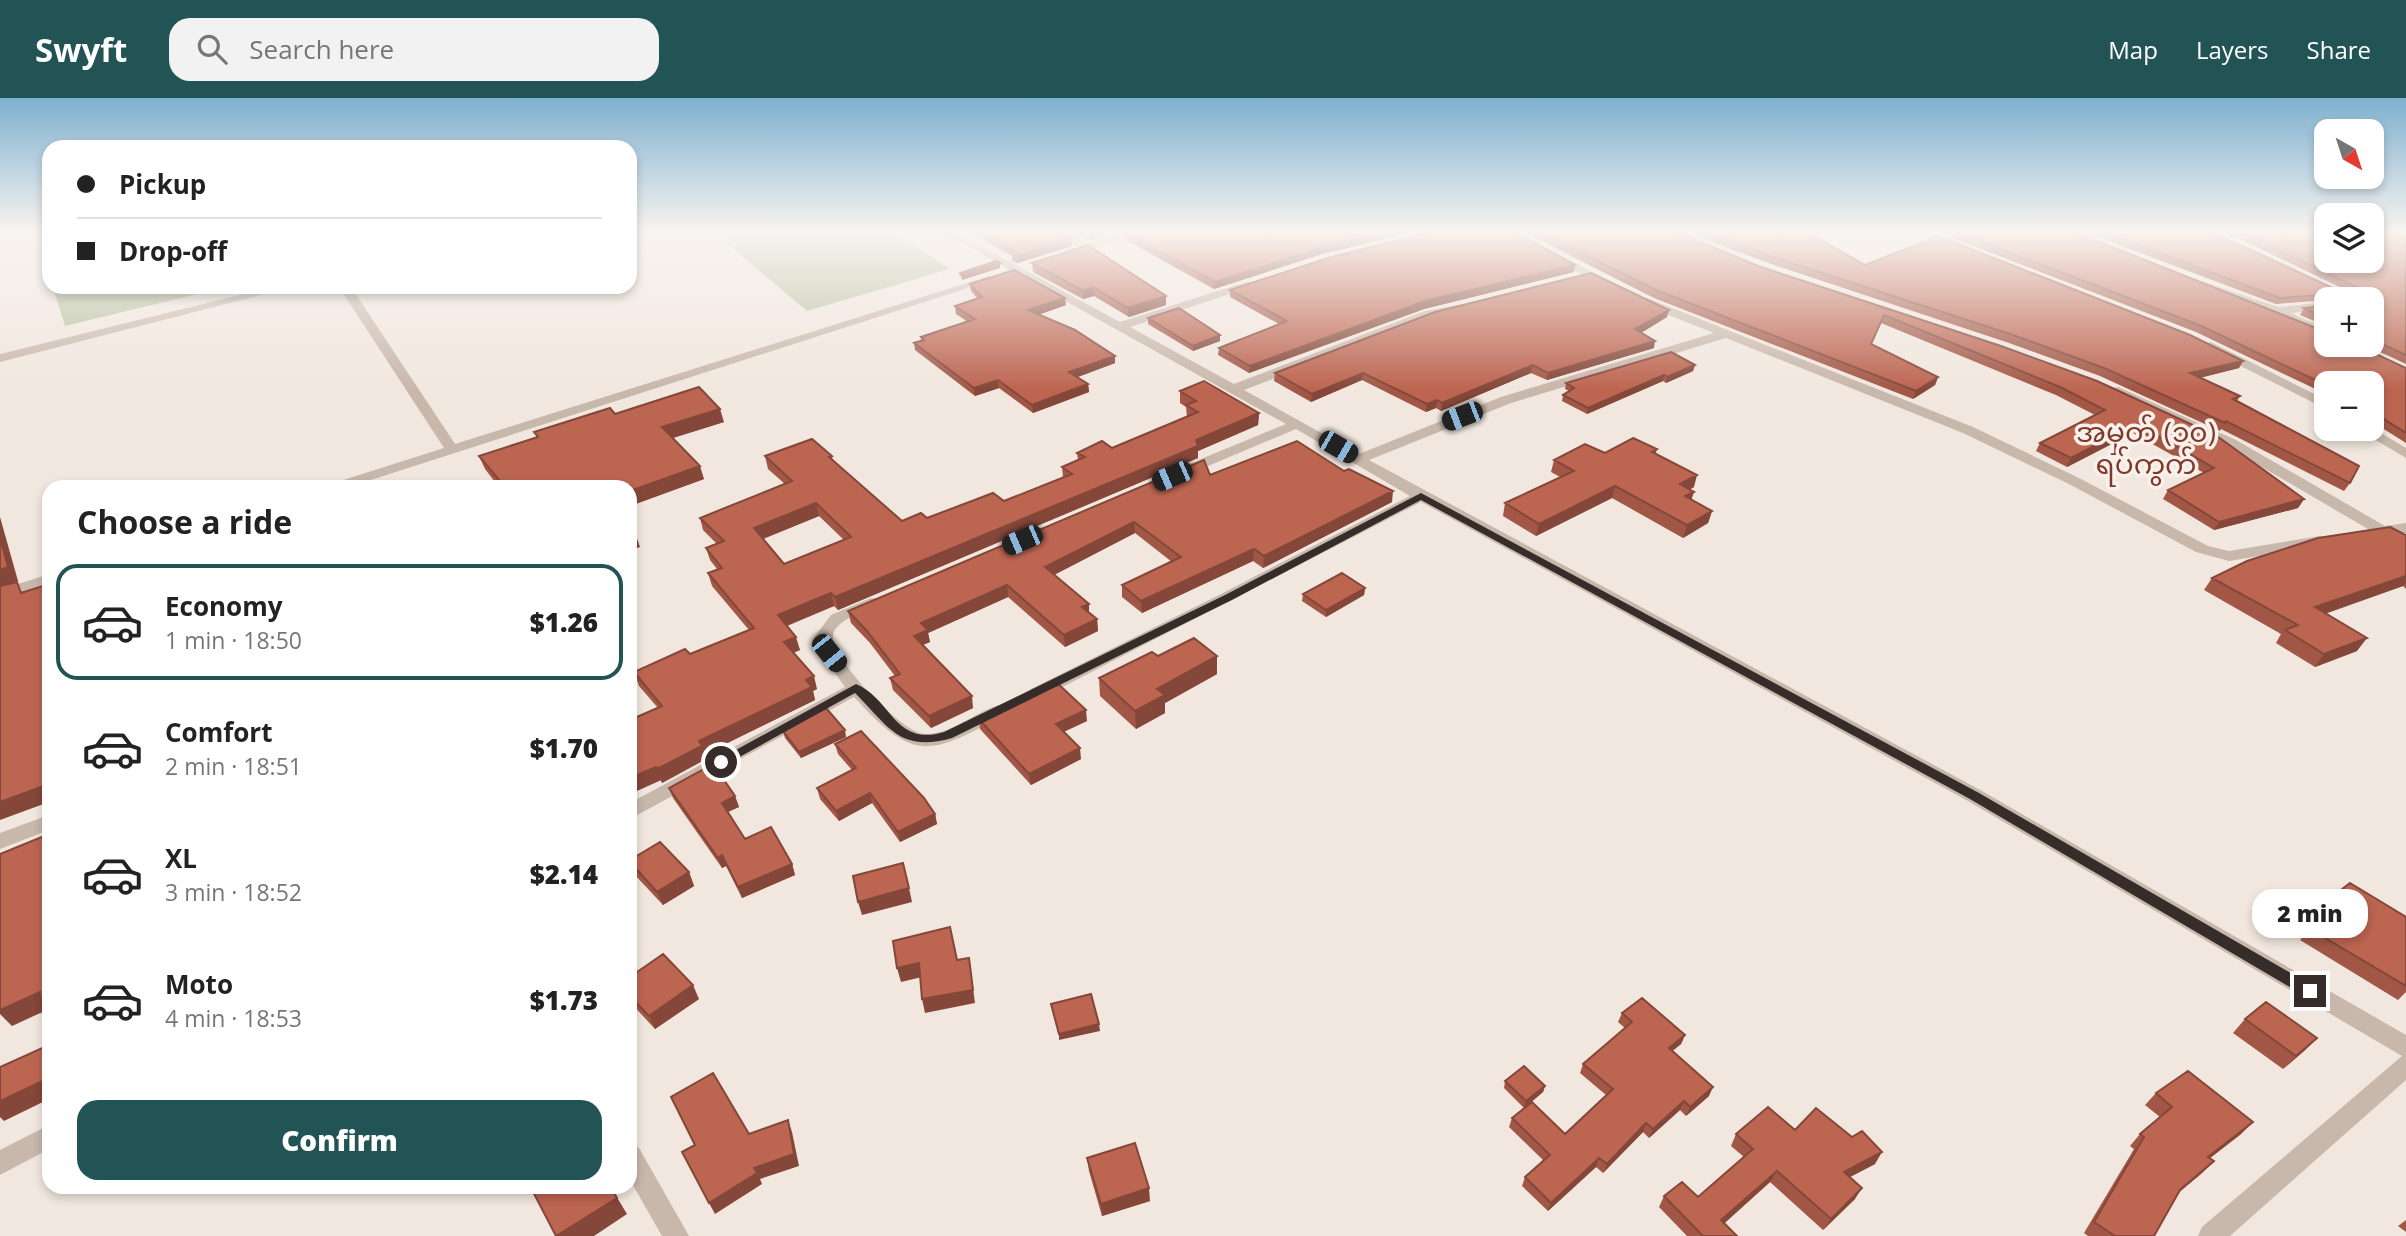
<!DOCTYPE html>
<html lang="en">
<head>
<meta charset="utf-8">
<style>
	:root { --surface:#fff; --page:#f2f2f2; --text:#222; --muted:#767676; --line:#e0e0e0; --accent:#235455 }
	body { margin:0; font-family:"Open Sans","Noto Sans Myanmar",sans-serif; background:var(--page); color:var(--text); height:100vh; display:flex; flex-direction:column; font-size:26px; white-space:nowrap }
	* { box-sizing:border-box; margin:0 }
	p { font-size:23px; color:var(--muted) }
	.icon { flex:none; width:38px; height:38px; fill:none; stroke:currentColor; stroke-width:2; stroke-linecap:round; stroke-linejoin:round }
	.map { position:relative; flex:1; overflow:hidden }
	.details { position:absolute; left:42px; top:382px; width:595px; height:714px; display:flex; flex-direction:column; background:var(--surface); border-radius:21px; box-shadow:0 4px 10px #0003 }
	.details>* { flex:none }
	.top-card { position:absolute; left:42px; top:42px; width:595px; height:154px; border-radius:21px; box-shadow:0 4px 10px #0003; display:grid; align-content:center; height:154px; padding:0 35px; background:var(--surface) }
	.needle { width:46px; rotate:141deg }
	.controls { position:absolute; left:2314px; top:21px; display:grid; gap:14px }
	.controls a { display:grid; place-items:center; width:70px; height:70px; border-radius:14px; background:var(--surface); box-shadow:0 4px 10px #0003; font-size:35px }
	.end { position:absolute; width:32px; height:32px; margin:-16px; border:9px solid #362d2a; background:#fff; box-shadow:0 0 0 4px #fff }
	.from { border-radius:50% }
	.bubble { position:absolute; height:49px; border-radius:21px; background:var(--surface); box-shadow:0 4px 10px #0003; font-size:23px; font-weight:800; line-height:49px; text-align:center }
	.car { position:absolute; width:21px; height:42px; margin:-21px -10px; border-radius:9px; box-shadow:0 0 5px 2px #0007; background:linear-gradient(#222 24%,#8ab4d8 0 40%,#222 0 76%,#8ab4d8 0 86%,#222 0) }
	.top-card b { display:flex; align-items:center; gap:24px; height:66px; font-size:26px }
	.top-card b+b { border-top:2px solid var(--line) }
	.top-card i { width:18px; height:18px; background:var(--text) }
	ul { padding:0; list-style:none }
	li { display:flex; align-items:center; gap:21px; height:116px; margin:0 14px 10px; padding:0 21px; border:4px solid transparent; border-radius:21px }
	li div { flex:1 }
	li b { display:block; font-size:26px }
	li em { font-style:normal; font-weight:800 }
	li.on { border-color:var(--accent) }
	li>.icon { width:63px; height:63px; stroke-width:1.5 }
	h2 { padding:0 35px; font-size:32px; line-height:84px }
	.cta { display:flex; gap:14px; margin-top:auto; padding:14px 35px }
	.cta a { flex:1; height:80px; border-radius:21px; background:var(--accent); color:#fff; font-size:28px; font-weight:800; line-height:80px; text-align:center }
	header { display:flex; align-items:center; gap:42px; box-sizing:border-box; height:98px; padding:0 35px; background:var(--accent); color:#fff }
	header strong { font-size:33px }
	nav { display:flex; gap:38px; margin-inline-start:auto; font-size:24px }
	.search { width:490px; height:63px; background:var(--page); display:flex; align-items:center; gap:18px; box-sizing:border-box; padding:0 24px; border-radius:21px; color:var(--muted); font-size:26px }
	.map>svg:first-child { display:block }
	.green { fill:#b6bf9f }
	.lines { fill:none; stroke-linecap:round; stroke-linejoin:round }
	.minor { fill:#c8b7ab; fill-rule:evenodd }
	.wall { fill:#a25746; fill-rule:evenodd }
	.shaded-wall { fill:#844739 }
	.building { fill:#bc6551; stroke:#844739; stroke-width:2; fill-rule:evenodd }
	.route { fill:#362d2a }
	.labels { text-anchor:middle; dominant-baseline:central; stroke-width:7; stroke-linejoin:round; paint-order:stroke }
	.quarter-label { font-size:28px; fill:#7f3929; stroke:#f8f1eb }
</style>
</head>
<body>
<header>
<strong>Swyft</strong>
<div class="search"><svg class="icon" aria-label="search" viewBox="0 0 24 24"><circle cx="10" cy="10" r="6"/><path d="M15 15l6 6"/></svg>Search here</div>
<nav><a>Map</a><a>Layers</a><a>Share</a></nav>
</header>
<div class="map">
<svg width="2406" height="1138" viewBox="0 0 2406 1138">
	<rect width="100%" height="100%" fill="#f1e7de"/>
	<path class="green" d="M732,133H892L950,171L807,213L717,137Z
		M53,189H226L65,228Z"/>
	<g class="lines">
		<path class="minor" d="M940,133H953L1120,224L1246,184H1254V188L1130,229L1234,286L1425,213L1458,207V213L1433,219L1244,292L1359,356L1501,299L1714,235L1643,207V201L1647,200L1973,329L2079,380L2208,448L2229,453L2320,438L2326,440L2328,443L2326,446L2320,448L2229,463L2196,454L2069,386L1963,335L1726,240L1511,305L1369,362L1982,693L2406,937V982L2230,1138H2198L2202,1129L2402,958L1968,703L1421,404L1043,599H1031L1028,595L1031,591L1223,495L1410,398L1296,331L1189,376H1179L1177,373L1179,370L1286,326Z
			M1054,133H1067L1088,146L1127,133H1144L1069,158L1065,157V153L1077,149Z
			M1912,133H1928L1963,147L1953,149Z
			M2198,133H2213L2297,171L2287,173Z
			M1552,157H1560L1615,186L1605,188L1552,161Z
			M989,178L999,180L352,388H332L334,385L444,350L339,189H351L455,346Z
			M2197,184H2205L2278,209L2326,204V212L2291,215L2326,231V240L2272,215L2197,188Z
			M272,189H292L0,264V256Z
			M2211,244L2326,302V311L2207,251V245Z
			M2118,289L2236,342L2385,428L2406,425V435L2398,436L2406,440V452L2380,438H2366L2363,435L2368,431L2226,348L2113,296V290Z
			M2371,329L2406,350V360L2357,331Z
			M49,476V486L0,502V492Z
			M871,500L877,501L879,505L877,509C865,514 836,521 833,537C829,559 902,635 924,636C952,637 974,614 999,607L1005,609L1008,613L1005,617C930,656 916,667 854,599L630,721V705L845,589L824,560L815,538L831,517Z
			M49,717V732L0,751V735Z
			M49,1027V1051L0,1077V1052Z
			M630,1046L639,1050L689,1138H662L630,1082Z"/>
	</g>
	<path class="wall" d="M969,133H1060L1071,141L1072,148L1017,165L1012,163V158Z
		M1072,133H1099L1094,141L1088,143Z
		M1522,133H1675L1758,168L2001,248L2304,401L2298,410L2214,432L2163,401L2168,392L2204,375L2133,335L2067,369L2036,353L2040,345L2095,317L2056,297L1881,225L1871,246L1938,279L1935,287L1913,301L1654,200Z
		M1683,133H1805L1865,167L2243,263L2239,270L2200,280L2240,298L2237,303L2350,385L2344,393L2221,331L2220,333L2100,278L2009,245L1771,166Z
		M1952,133L2406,270V345L2371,323V285H2326V296L2196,234L1950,139Z
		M2082,133H2209L2348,197H2356L2246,144L2220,133H2406V266L2365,247H2371V201H2326V202L2276,206Z
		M1125,135L1322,156L1214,191L1126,142Z
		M1032,165L1166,198V207L1129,219L1094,198L1083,201L1033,174Z
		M1574,174L1424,211L1249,275L1218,257L1219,250L1279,226L1230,199V192Z
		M970,186L1066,207L1038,217L1115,258V265L1077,279L1088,286L1089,294L1033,315L999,290L975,298L915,252L914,245L921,243V239L968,224L956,216L955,208L978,201L971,193Z
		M2326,208V228L2300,217L2304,210Z
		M1667,219L1641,235L1654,250L1547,282L1531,275L1441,313L1436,310L1426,314L1362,282L1311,304L1274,283L1275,275Z
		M1148,220L1220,243L1193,253L1148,226Z
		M1695,267L1693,273L1666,285L1663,283L1587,316L1562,303L1563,297L1569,293L1565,291L1566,285Z
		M1180,293L1259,315L1258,327L1198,353V360L838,512L834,508L787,528L800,552L793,555L817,591L813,593L815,602L705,656L706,661L662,685L661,682L630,696V622L658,610L639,588L634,574L690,556L749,532L712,488L708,475L717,471L710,462L706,450L717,446L703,432L700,420L785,386L768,371L765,358H832L833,363L902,423L927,420L1004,403L1063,379L1062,369L1078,362L1077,355L1112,350L1187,319L1186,309L1180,305ZM819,418L844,442L784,466L763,441Z
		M615,316L724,324L673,340L704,381L630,408V388H498L485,371L479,358L537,339L534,334Z
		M1657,351L1656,355L1694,389L1690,391L1691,402L1712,413L1708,425L1683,440L1612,400L1536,438L1503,418L1505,405L1560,379L1551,374L1554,362L1605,355Z
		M1210,377L1392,404L1263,470L1253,463L1142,515L1122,499V487L1172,464L1135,435L1054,477L1089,514L1097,521L1098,533L1065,549L1008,499L928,535L930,544L922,547L973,610L931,630L893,592L890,580L895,578L870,545L851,525L848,513Z
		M2406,437V491L2403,488L2325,516L2357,553L2315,569L2276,545L2281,536L2204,492L2212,480Z
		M1365,490L1364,497L1326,519L1302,503L1303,496Z
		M1158,558L1217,576L1165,605V615L1136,631L1100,598L1099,580Z
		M979,621L1087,623L1063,634L1081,661L1031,687L980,631Z
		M783,633L846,639L801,660L785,640Z
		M835,646L935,716L937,726L900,744L872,705L839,723L820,701L817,690L852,672L838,656Z
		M669,690L735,698L739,709L728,714L745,741L792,766L795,777L742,800L726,768L722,770L673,700Z
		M630,762L689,774L694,788L663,807L634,776L630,766Z
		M2332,799L2406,819V894L2398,902L2300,842L2327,813L2322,810Z
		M630,879L699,901L655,931L630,904Z
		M1622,915L1685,937L1681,946L1672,953L1709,998L1686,1018L1680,1012L1649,1040L1643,1034L1603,1075L1596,1069L1548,1113L1522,1088L1525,1079L1543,1062L1509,1029L1512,1020L1565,1036L1606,997L1580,975L1583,966L1625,930L1618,924Z
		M2245,921L2317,940L2304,953L2283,971L2233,935Z
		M1505,983L1545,988L1543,994L1524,1010L1504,990Z
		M2156,995L2241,1036L2210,1060L2202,1075L2177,1096L2154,1138H2088L2084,1135L2134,1051L2130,1048L2140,1036L2160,1019L2145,1007Z
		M1795,1032L1875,1066L1849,1079L1855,1101L1823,1132L1770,1084L1724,1125L1737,1138H1687L1659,1109L1664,1098L1698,1099L1744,1059L1731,1048L1736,1036Z
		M1087,1060L1150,1103L1102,1118L1089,1073Z
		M2406,1122V1134L2398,1128Z"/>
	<path class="shaded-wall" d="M1094,133H1099L1094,141L1088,143V136Z
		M1391,133H1420L1322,156L1214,191L1215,184L1323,149Z
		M1071,141L1072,148L1017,165V158Z
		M1000,165V170L962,182L961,177Z
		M1575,167L1574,174L1424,211L1249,275L1250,268L1425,203Z
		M1093,189L1094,198L1083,201V193Z
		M1166,198V207L1129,219L1128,210Z
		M1065,200L1066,207L1029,220L1028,212Z
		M1669,212L1667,219L1634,239L1635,231Z
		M1220,237V243L1193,253V248Z
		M1655,243L1654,250L1547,282L1548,275Z
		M1115,258V265L1070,282L1069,274Z
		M2243,263L2239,270L2186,283L2190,275Z
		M1533,267L1531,275L1441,313L1442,305Z
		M1695,267L1693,273L1666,285L1667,279Z
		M1363,275L1362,282L1311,304L1312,296Z
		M1664,277L1663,283L1587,316L1588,310Z
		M1938,279L1935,287L1913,301L1916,293Z
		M998,282L999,290L975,298L974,290Z
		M1088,286L1089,294L1033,315L1032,307Z
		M1437,302L1436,310L1426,314L1427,306Z
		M720,311L724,324L666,342L662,329Z
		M1259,315L1258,327L1198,353V360L838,512L835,499Z
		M2137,326L2133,335L2067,369L2071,360Z
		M700,368L704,381L630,408V393Z
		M1697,377L1694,389L1676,399L1680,386Z
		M1615,388L1612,400L1536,438L1539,426Z
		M1393,393L1392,404L1263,470L1264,458Z
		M1694,394L1690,406L1685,398Z
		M2304,401L2298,410L2214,432L2219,424Z
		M816,405L819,418L758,443L754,430Z
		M1712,413L1708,425L1683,440L1687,427Z
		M0,419L18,483L0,490Z
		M1134,424L1135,435L1046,481L1045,469Z
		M635,435L640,449L630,453V437Z
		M1254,451L1253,463L1142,515L1141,503Z
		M2406,478V485L2403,488L2306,522L2315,509Z
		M1007,487L1008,499L928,535L930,544L916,550L914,538L921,525Z
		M1365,490L1364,497L1326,519V512Z
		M831,495L834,508L781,530L778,517Z
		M1089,506V517L1082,509Z
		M1097,521L1098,533L1065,549L1064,537Z
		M796,539L800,552L787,557L784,544Z
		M2367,540L2357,553L2315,569L2324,556Z
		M1217,558V576L1165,605V615L1136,631L1135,613L1157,591Z
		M814,578L817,591L813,593L815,602L705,656L706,661L662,685L657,671L699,643Z
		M972,598L973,610L931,630L929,618Z
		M1086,612L1087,623L1057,637L1056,626Z
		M845,632L846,639L801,660L799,654Z
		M1080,650L1081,661L1031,687L1029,676Z
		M656,669L661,682L630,696V680Z
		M49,686V704L0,722V704Z
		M870,695L872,705L839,723L836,713Z
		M735,698L739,709L725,715L722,705Z
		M935,716L937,726L900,744L898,734Z
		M722,757L726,768L722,770L718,760Z
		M792,766L795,777L742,800L738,789Z
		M689,774L694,788L663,807L657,794Z
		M909,790L912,804L862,817L858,804Z
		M969,860L975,905L925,915L922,901Z
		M919,865L922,879L901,884L897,870Z
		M693,887L699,901L655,931L649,918Z
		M40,894L49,911L12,928L0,916V912Z
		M1099,926L1100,933L1059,942V936Z
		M1685,937L1681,946L1665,959L1669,950Z
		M2317,940L2304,953L2283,971L2296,958Z
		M49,980V1001L4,1023L0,1019V1003Z
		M1545,988L1543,994L1524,1010L1526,1003Z
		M1713,989L1709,998L1686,1018L1690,1009Z
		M1684,1003L1680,1012L1649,1040L1653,1031Z
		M788,1022L792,1034L799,1068L760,1081L762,1086L715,1116L709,1105L754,1070Z
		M2253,1024L2241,1036L2197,1070L2208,1059Z
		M1646,1025L1643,1034L1603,1075L1607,1066Z
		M1882,1054L1875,1066L1837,1086L1844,1074Z
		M1599,1060L1596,1069L1548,1113L1551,1105Z
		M2214,1063L2202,1075L2168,1103L2180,1092Z
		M1777,1073L1770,1084L1716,1133L1721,1122Z
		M610,1088L627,1116L594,1138H557Z
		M1149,1090L1150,1103L1102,1118L1101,1106Z
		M1862,1090L1855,1101L1823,1132L1831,1121Z"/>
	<path class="building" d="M980,133H1060L1071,141L1017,158L1012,155L1016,154Z
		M1083,133H1094L1088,136Z
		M1131,133H1391L1323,149L1215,184L1125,135Z
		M1435,133H1514L1575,167L1425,203L1250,268L1219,250L1287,223L1230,192L1331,159Z
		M1538,133H1675L1758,168L2001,248L2097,283L2217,338L2304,401L2219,424L2168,392L2214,370L2137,326L2071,360L2040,345L2105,312L2060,289L1884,217L1871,246L1938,279L1916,293L1656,192Z
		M1704,133H1805L1865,167L1938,138L2190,237L2243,263L2190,275L2240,298L2233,301L2359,368L2350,385L2226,323L2225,325L2104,270L2013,237L1773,159Z
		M1953,133H2072L2326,234V247H2357L2406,270V335L2371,313V285H2326V287L2199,227Z
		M2101,133H2209L2348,197H2364L2367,194L2239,133H2326V163H2371V133H2406V257L2371,241V201H2332V196L2280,200Z
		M1088,147L1166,198L1128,210L1093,189L1083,193L1032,165Z
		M996,163L1000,165L961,177L960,175Z
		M1014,172L1065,200L1028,212L1075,232L1115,258L1069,274L1088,286L1032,307L998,282L974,290L914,245L924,242L921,239L975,221L955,208L982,199L970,186Z
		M1591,175L1669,212L1635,231L1655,243L1548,275L1533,267L1442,305L1437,302L1427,306L1363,275L1312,296L1275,275L1435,214Z
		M2326,208V220L2304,210Z
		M1179,210L1220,237L1193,248L1148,220Z
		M1671,254L1695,267L1667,279L1664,277L1588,310L1563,297L1574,290L1566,285Z
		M1204,283L1259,315L1196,342L1198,348L835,499L831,495L778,517L796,539L784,544L814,578L806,582L812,589L699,643L702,648L657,671L656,669L630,680V622L662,608L634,574L685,551L690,556L754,530L708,475L722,470L706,450L724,443L700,420L792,383L765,358L812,341L832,358L829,359L902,423L921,415L927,420L993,395L1004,403L1072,376L1062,369L1085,359L1077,355L1102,343L1112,350L1198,314L1186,307L1196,303L1180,293ZM816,405L851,439L784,466L754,430Z
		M699,289L720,311L662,329L700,368L630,393V388H504L479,358L538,339L534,334L610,310L615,316Z
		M1633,340L1657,351L1652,354L1697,377L1680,386L1694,394L1685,398L1712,413L1687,427L1615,388L1539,426L1505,405L1574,373L1554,362L1585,346L1605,355Z
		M1297,343L1344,373L1349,371L1393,393L1264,458L1254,451L1141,503L1122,487L1181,459L1134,424L1045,469L1089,506L1082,509L1097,521L1064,537L1007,487L921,525L928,532L914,538L972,598L929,618L890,580L900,576L867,533L848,513L1204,362L1210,377Z
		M124,385L126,388H111Z
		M2390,429L2406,437V478L2315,509L2367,540L2324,556L2285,532L2298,527L2212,480L2247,463L2318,440Z
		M630,430L635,435L630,437Z
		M0,440L8,469L0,472Z
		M1342,475L1365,490L1326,512L1303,496Z
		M17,484L21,495L49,486V686L0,704V488Z
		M1194,540L1217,558L1157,591L1165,597L1135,613L1099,580L1152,554L1158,558Z
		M1055,583L1086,612L1056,626L1080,650L1029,676L979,621Z
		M826,610L845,632L799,654L783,633Z
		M861,633L924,700L935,716L898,734L870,695L836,713L817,690L856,670L835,646Z
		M713,666L735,698L722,705L745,741L771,729L792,766L738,789L722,757L718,760L669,690Z
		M49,736V980L0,1003V969L47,948L40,894L0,912V756Z
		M660,744L689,774L657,794L630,764V762Z
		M903,765L909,790L858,804L853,778Z
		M2350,785L2406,819V888L2310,831L2337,802L2332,799Z
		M950,829L957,862L969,860L973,892L922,901L919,865L897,870L893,843Z
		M663,856L693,887L649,918L630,898V879Z
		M1091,896L1099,926L1059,936L1051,906Z
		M1642,900L1685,937L1669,950L1713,989L1690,1009L1684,1003L1653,1031L1646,1025L1607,1066L1599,1060L1551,1105L1525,1079L1550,1057L1512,1020L1532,1004L1565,1036L1613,991L1583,966L1632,924L1622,915Z
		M2266,904L2317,940L2296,958L2245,921Z
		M1524,968L1545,988L1526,1003L1505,983Z
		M2188,973L2253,1024L2208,1059L2214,1063L2180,1092L2154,1138H2115L2094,1124L2144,1039L2140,1036L2172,1009L2156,995Z
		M713,975L749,1036L788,1022L794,1056L754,1070L757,1075L709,1105L682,1054L695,1047L671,999Z
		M1768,1009L1795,1032L1816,1010L1852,1039L1862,1033L1882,1054L1844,1074L1862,1090L1831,1121L1777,1073L1721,1122L1737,1138H1703L1664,1098L1682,1084L1698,1099L1753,1051L1736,1036Z
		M1135,1045L1149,1090L1101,1106L1087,1060Z
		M530,1088H610L617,1100L556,1138Z"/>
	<linearGradient id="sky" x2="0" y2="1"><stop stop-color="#7eb0d0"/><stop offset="0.46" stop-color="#f9f4f0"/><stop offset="1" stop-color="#f9f4f0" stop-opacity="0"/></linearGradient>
	<rect width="2406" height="292" fill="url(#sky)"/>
	<path class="route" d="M1421,395L1979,695L2315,889L2317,893L2315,898H2305L1970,701L1421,402L1232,502L952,640C900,655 889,629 855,595L725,667H716L714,664L856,586C892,601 894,649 944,634L1225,497Z"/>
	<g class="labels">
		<g class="quarter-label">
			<text x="2146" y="333">အမှတ် (၁၀)<tspan x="2146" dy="32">ရပ်ကွက်</tspan></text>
		</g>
	</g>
</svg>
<div class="controls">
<a><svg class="needle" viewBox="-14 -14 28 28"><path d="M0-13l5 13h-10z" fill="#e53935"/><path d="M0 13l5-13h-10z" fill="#767676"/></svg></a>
<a><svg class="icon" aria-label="layers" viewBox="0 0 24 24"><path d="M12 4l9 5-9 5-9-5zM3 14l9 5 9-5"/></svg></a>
<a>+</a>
<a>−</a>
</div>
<i class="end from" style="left:721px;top:664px"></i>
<i class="end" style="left:2310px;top:893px"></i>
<div class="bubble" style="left:2252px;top:791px;width:116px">2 min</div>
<i class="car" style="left:1462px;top:318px;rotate:249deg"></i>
<i class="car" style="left:1338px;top:349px;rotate:120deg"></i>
<i class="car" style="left:1172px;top:378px;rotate:247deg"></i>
<i class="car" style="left:1022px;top:442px;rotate:247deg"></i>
<i class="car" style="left:829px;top:555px;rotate:141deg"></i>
<div class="top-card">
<b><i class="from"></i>Pickup</b>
<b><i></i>Drop-off</b>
</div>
<section class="details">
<h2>Choose a ride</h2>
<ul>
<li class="on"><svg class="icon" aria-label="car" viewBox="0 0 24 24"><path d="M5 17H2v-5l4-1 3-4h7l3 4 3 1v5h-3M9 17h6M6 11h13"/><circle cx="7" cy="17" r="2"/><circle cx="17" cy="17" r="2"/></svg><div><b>Economy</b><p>1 min · 18:50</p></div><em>$1.26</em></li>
<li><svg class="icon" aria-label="car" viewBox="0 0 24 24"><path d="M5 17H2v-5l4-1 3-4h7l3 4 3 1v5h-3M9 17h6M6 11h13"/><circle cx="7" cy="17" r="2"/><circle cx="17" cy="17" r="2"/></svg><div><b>Comfort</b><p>2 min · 18:51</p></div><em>$1.70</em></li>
<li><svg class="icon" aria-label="car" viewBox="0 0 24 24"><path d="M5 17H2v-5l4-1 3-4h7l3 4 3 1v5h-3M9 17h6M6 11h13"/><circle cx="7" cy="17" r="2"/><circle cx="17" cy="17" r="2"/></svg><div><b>XL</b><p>3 min · 18:52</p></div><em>$2.14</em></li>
<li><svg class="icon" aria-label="car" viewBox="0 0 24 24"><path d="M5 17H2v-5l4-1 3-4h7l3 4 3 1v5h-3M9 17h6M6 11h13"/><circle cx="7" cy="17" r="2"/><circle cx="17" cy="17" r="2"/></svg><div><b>Moto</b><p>4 min · 18:53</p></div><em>$1.73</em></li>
</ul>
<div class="cta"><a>Confirm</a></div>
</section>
</div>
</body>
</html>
